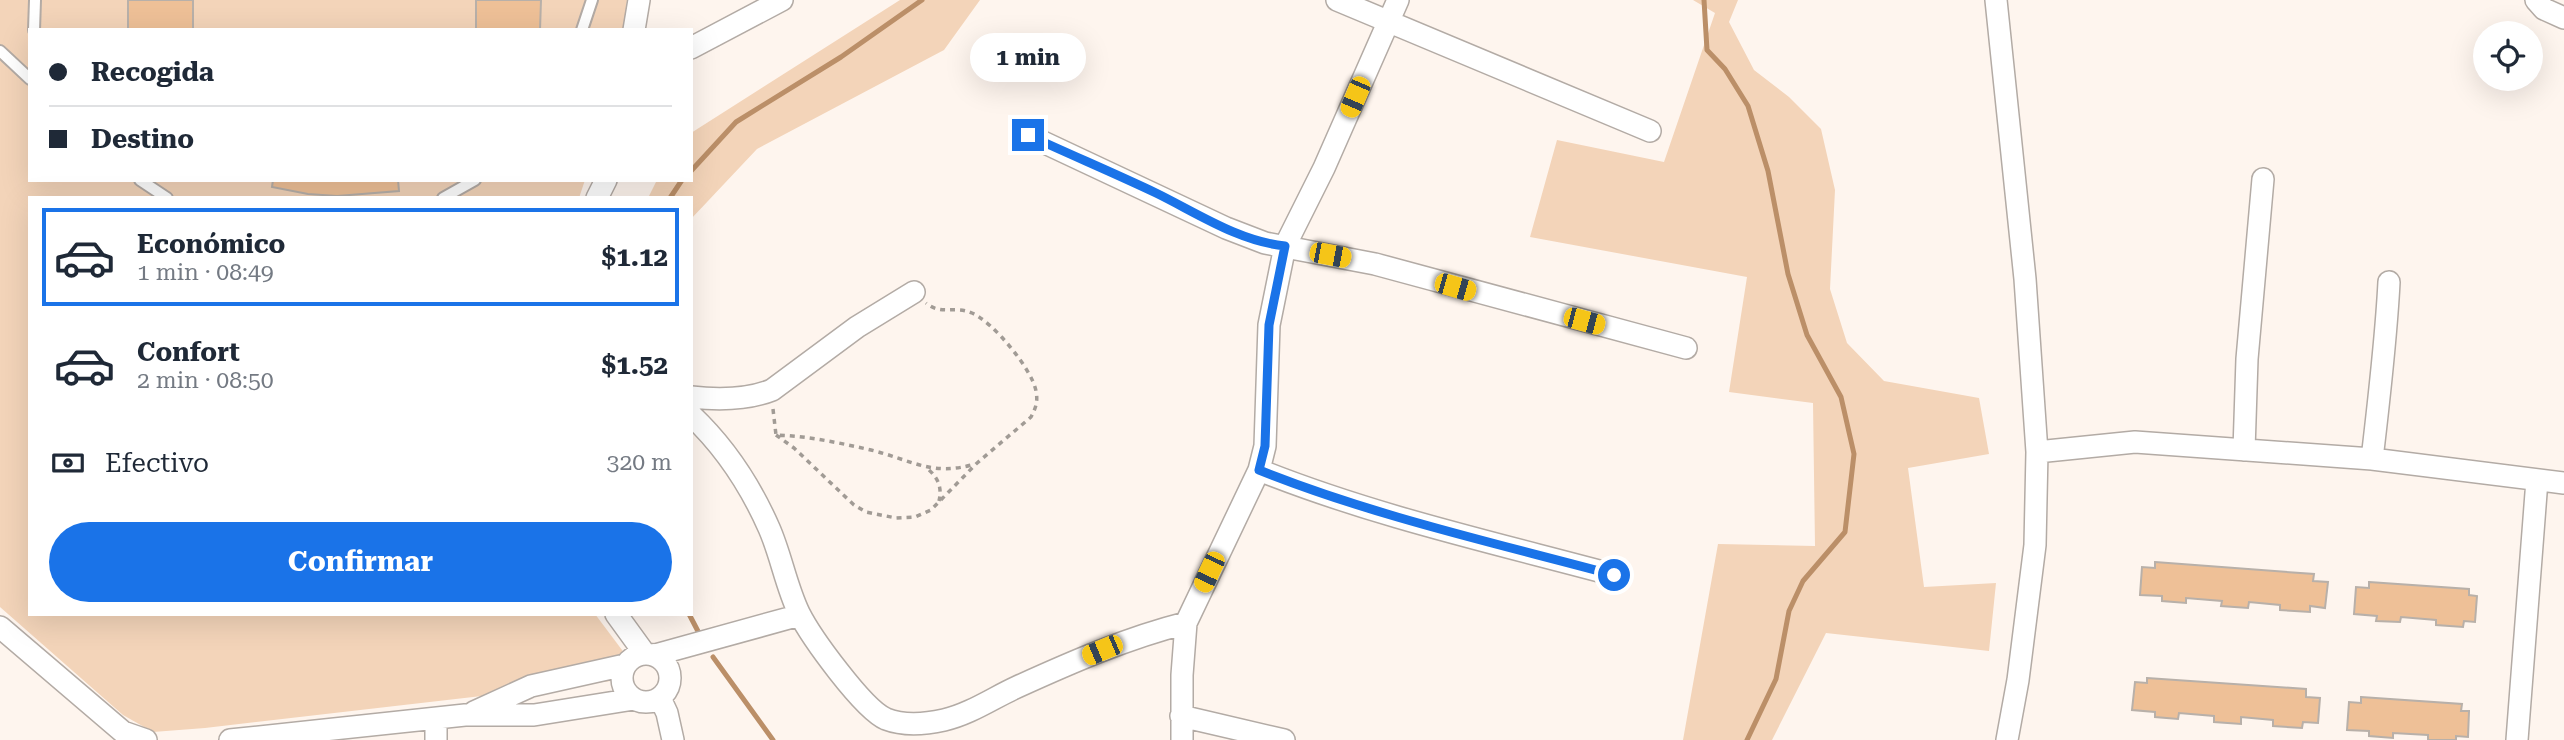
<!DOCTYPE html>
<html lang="es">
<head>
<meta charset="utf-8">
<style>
	:root { --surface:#fff; --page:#f2f2f3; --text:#1f2937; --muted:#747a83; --line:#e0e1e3; --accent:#1a73e8 }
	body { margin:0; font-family:"Roboto Serif",serif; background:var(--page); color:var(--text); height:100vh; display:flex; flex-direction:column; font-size:26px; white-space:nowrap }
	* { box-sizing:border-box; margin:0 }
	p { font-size:23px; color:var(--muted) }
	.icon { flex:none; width:38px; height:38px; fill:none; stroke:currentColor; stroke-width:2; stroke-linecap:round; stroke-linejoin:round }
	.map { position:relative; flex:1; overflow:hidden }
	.drawer { position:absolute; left:28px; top:196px; width:665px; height:420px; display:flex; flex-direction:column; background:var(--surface); border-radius:0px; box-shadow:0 7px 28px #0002 }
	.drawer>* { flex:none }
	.top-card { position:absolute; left:28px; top:28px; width:665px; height:154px; border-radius:0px; box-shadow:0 7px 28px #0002; display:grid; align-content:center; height:154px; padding:0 21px; background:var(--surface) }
	.fabs { position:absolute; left:2473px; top:21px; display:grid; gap:14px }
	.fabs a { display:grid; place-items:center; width:70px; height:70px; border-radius:50%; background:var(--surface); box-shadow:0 7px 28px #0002; font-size:35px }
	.end { position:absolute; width:32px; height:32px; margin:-16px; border:9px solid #1a73e8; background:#fff; box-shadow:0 0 0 4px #fff }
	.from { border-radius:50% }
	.bubble { position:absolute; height:49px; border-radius:24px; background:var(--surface); box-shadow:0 7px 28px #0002; font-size:23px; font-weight:700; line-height:49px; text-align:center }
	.car { position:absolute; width:21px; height:42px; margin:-21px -10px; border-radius:9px; box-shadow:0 0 5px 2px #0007; background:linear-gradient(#f5c518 24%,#345 0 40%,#f5c518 0 76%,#345 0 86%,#f5c518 0) }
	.top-card b { display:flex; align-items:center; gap:24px; height:66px; font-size:26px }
	.top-card b+b { border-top:2px solid var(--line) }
	.top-card i { width:18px; height:18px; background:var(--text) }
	ul { padding:12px 0 0; list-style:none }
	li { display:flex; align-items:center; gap:21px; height:98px; margin:0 14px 10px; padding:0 7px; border:4px solid transparent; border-radius:0px }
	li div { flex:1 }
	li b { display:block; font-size:26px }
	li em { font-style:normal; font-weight:700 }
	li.on { border-color:var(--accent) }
	li>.icon { width:63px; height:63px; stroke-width:1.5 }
	.pay { display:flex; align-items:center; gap:18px; height:77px; padding:0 21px; font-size:26px }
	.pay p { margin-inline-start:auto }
	.button { display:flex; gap:14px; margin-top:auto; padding:14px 21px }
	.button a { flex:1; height:80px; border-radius:42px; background:var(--accent); color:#fff; font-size:28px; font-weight:700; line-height:80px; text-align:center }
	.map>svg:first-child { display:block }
	.green { fill:#f3d4b9 }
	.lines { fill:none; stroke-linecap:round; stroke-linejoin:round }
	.stream { stroke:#bb8f68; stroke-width:5 }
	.building { fill:#eec097; stroke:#b8b0a9; stroke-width:2 }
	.lane-casing { stroke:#b3aba5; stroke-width:14 }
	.street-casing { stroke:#b3aba5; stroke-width:24 }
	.path { stroke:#a19b95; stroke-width:3.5; stroke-dasharray:5 5; stroke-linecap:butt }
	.lane { stroke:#fff; stroke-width:10 }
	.street { stroke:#fff; stroke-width:21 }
	.route { stroke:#1a73e8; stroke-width:9 }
</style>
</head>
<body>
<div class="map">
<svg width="2564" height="740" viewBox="0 0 2564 740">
	<rect width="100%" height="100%" fill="#fef5ee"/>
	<path class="green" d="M0,0H627L624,30H30V180H585L579,198H30V614H595L628,658V679L205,728L153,732L123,715L0,607Z
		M900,0H980L944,50L757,149L691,219V198H648L657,180H691V133Z
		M1693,0H1738L1729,22L1754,70L1789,97L1821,129L1835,190L1830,289L1847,343L1884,381L1979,398L1989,454L1908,468L1924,587L1996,583L1989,651L1826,633L1772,740H1683L1718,544L1815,546L1813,403L1729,392L1747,277L1530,237L1557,140L1664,162L1715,13Z"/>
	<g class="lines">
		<path class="stream" d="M1704,0L1707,50L1725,69L1748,106L1768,171L1788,274L1807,335L1841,397L1854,454L1845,532L1803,581L1789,611L1776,679L1747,740
			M691,171L736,122L841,57L922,0
			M670,198L682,180
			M689,614L701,637
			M713,657L773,740"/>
	</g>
	<path class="building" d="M128,0H193V30H128Z
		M476,0H541L540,30H476Z
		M273,180H398L399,191L337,196L308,194L272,187Z
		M2155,562L2314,574L2313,581L2328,582L2325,608L2310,606V612L2280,610V605L2249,602L2248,608L2221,606L2222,601L2186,598V603L2162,601V596L2140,595L2142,567L2155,568Z
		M2369,582L2469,589V595L2477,596L2475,622L2464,621L2463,627L2436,625V620L2401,617L2400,622L2376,621L2377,616L2354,614L2356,587L2369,588Z
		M2147,678L2306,689V697L2320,698L2318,723L2303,722L2302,728L2273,726V720L2241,717V724L2214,722V716L2179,713L2178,719L2155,717V712L2132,710L2135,682L2147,683Z
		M2361,697L2462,704L2461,711H2469L2468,737L2456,736V740H2428V735L2393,733V738L2369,736V731L2347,730L2349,702L2361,703Z"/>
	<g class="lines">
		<g class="lane-casing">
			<path id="lane" d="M34,30L35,0
				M582,30L592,0
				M0,51L30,79
				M140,180L167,198
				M443,198L475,180"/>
		</g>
		<g class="street-casing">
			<path id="street" d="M1337,0L1650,131
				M1996,0L2025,279L2037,452L2035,545L2018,680L2007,740
				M2536,0L2544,9L2564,18
				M634,30L639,0
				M691,48L782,0
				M1028,135L1226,228L1265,243L1375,264L1686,348
				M597,198L606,180
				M691,397C718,400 747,400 772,390L857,327L914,292
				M691,415C725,447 750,485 769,528C781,555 786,586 799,613C811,637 863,709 886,719C904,726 926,724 944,720C970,714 993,698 1017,687C1072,662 1127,638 1186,623
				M2244,450L2247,359L2263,179
				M2037,452L2135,442L2372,459L2564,483
				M2372,459C2379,400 2386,341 2389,282
				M1259,470C1374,516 1495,543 1614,575
				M616,614L645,654
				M0,627L123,732L146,740
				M622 678a24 24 0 1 1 48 0a24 24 0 1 1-48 0Z
				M655,655L800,615
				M660,698L667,713L673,740
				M474,712L531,686L625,665
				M1181,716L1284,740
				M436,719V740
				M230,740L465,715H534L634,699
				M1182,740V675L1186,623L1259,470L1265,446L1269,325L1285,246L1324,168L1398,0
				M2517,740L2537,480"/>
		</g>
		<path class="path" d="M773,409L776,435C808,436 840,443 871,450C912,460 932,477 975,464
			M776,435L794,448L854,505L866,512L896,518L915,517L931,510L976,464L1031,417C1036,408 1038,401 1036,391C1032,369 993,322 972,313C954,305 942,316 926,303
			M929,470C939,479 942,489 939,501"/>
		<use href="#lane" class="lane"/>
		<use href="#street" class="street"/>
	</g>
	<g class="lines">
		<path class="route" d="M1028,135C1071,155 1114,173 1156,193C1197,213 1238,241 1285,246L1269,325L1265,446L1259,470C1374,516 1495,543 1614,575"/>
	</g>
</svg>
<div class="fabs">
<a><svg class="icon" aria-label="locate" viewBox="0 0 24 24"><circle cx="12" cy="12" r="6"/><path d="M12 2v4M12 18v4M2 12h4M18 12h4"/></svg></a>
</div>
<i class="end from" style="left:1614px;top:575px"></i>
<i class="end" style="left:1028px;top:135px"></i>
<div class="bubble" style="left:970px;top:33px;width:116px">1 min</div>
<i class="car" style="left:1355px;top:97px;rotate:203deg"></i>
<i class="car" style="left:1330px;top:255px;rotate:101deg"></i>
<i class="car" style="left:1455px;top:287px;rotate:106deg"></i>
<i class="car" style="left:1584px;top:321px;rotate:105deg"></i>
<i class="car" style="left:1209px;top:572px;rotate:205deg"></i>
<i class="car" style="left:1102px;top:650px;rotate:247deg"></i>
<div class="top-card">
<b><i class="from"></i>Recogida</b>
<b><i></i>Destino</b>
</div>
<section class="drawer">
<ul>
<li class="on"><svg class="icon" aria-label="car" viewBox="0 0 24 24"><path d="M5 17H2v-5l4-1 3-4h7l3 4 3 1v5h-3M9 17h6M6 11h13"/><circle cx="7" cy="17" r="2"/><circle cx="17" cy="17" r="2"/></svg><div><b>Económico</b><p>1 min · 08:49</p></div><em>$1.12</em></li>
<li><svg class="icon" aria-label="car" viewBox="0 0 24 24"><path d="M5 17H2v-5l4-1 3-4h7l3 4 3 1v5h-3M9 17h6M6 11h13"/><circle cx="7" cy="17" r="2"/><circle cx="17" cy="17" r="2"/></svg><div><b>Confort</b><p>2 min · 08:50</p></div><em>$1.52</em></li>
</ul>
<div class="pay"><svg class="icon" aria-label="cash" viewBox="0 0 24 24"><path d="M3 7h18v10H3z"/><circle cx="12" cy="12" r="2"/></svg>Efectivo<p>320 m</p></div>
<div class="button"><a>Confirmar</a></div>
</section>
</div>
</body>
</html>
